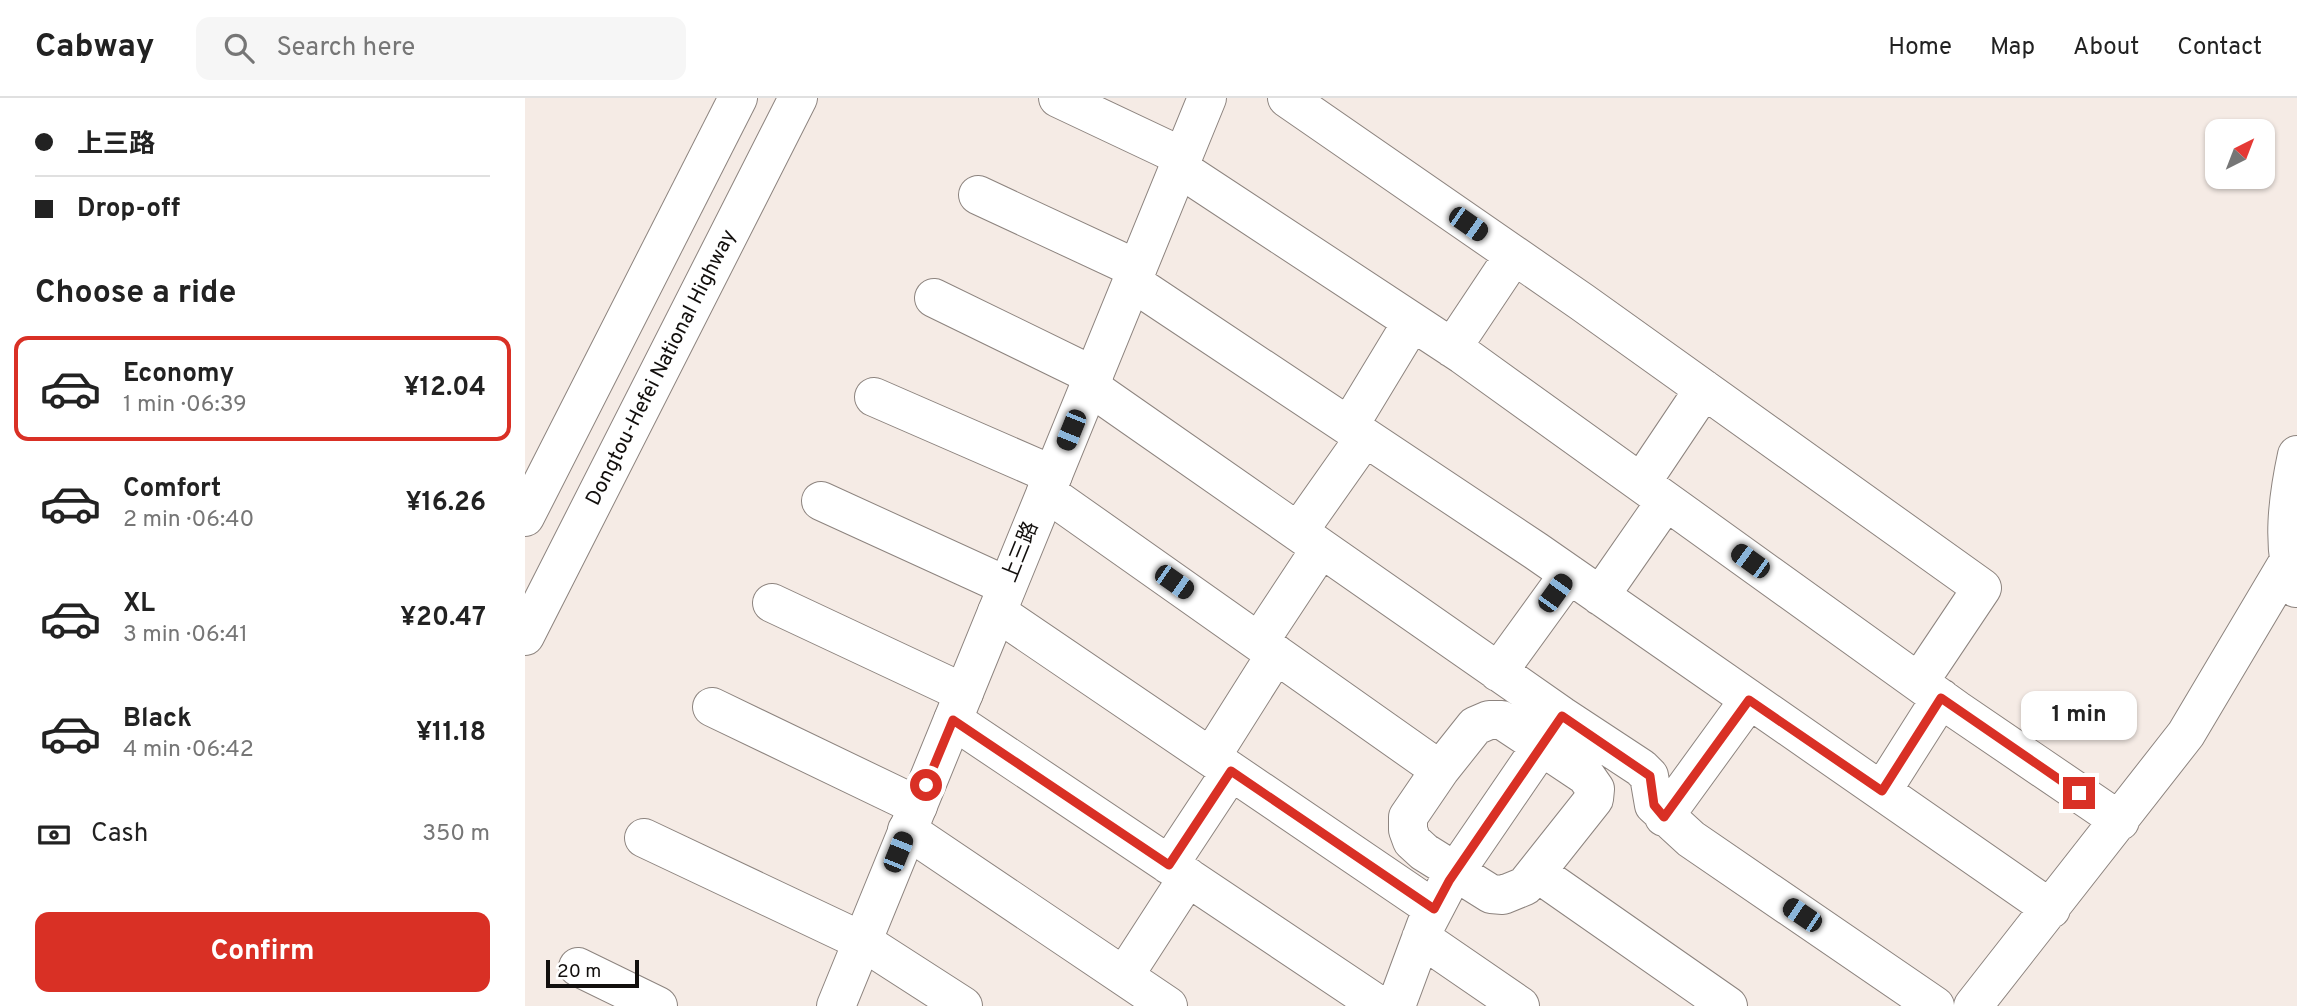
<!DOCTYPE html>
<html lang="en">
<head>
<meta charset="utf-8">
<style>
	:root { --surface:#fff; --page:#f6f6f6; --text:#222; --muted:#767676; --line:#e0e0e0; --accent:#d93025 }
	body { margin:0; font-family:Overpass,"Noto Sans SC",sans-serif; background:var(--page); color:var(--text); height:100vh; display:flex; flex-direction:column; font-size:26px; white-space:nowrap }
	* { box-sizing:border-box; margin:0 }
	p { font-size:23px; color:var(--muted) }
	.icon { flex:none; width:38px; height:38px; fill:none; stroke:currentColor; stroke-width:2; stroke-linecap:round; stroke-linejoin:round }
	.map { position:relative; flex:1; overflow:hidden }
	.details { display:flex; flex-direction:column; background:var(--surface); width:525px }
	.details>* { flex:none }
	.hud { display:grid; align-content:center; height:154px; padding:0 35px; background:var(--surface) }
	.needle { width:46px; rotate:42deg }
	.buttons { position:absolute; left:1680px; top:21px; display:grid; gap:14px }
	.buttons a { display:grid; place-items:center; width:70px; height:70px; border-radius:14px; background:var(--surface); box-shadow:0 2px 5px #0004; font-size:35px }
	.scale { position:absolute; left:21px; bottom:18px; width:93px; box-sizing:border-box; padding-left:7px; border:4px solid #120f0d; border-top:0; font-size:19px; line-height:24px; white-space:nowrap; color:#120f0d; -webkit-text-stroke:5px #fff; paint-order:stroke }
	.end { position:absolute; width:32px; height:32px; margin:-16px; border:9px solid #d93025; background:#fff; box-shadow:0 0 0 4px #fff }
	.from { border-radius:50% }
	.bubble { position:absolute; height:49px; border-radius:14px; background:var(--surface); box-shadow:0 2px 5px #0004; font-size:23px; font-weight:700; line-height:49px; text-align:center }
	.car { position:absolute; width:21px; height:42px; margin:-21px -10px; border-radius:9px; box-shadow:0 0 5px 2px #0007; background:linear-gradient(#222 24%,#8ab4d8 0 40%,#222 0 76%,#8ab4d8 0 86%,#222 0) }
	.hud b { display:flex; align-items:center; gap:24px; height:66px; font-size:26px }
	.hud b+b { border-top:2px solid var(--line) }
	.hud i { width:18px; height:18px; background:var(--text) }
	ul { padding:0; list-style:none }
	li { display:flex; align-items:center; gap:21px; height:105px; margin:0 14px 10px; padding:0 21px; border:4px solid transparent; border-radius:14px }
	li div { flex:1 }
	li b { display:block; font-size:26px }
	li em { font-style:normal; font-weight:700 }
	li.selected { border-color:var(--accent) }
	li>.icon { width:63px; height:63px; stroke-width:1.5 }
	h2 { padding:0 35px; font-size:32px; line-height:84px }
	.pay { display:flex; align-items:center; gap:18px; height:77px; padding:0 35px; font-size:26px }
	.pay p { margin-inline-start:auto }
	.button { display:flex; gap:14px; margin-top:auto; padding:14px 35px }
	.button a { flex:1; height:80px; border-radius:14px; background:var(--accent); color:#fff; font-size:28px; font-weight:700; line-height:80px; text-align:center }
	header { display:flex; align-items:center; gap:42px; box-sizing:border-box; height:98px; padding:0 35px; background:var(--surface); border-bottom:2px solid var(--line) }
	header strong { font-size:33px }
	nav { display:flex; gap:38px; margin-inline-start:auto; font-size:24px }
	.search { width:490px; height:63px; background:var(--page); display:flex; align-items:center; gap:18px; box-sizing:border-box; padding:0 24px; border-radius:14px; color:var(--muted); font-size:26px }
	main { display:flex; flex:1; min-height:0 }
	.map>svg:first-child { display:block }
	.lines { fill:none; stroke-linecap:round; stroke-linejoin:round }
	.minor-casing { stroke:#8d847f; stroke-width:40 }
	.major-casing { stroke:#8d847f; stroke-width:40 }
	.highway-casing { stroke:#8d847f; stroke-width:40 }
	.minor { stroke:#fff; stroke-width:38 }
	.major { stroke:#fff; stroke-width:38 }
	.highway { stroke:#fff; stroke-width:38 }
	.route { stroke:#d93025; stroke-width:9 }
	.labels { text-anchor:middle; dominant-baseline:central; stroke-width:6; stroke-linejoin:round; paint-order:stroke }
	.street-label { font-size:21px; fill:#120f0d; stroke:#fff }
</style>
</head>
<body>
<header>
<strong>Cabway</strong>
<div class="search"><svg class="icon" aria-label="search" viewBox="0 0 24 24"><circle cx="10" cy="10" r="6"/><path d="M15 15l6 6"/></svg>Search here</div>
<nav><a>Home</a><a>Map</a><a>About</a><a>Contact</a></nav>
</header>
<main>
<section class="details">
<div class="hud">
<b><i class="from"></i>上三路</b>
<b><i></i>Drop-off</b>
</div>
<h2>Choose a ride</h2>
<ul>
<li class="selected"><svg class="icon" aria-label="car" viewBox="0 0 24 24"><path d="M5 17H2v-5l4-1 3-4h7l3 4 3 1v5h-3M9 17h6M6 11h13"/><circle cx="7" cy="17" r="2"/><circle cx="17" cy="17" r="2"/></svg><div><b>Economy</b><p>1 min · 06:39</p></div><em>¥12.04</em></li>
<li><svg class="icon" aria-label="car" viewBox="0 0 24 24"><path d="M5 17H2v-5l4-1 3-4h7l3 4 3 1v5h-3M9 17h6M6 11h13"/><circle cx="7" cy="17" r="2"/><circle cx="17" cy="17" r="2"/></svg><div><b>Comfort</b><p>2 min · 06:40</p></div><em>¥16.26</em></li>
<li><svg class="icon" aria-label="car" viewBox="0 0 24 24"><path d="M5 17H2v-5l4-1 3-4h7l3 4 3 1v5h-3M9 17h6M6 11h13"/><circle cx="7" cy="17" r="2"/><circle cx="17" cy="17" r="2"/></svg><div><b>XL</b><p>3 min · 06:41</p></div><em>¥20.47</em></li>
<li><svg class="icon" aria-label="car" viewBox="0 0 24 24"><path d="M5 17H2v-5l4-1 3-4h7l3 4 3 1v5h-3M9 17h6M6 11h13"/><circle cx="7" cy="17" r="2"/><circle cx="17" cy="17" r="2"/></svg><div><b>Black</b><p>4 min · 06:42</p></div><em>¥11.18</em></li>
</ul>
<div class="pay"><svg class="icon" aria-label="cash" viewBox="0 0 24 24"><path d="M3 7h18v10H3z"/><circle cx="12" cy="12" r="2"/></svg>Cash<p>350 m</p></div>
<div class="button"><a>Confirm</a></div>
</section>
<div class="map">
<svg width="1772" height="908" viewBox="0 0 1772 908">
	<rect width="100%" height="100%" fill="#f5ebe5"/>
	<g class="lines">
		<g class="minor-casing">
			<path id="minor" d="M533,0L658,59
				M762,0L1057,204L1457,490L1394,584
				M654,70L938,257L1432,612L1595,723
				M453,97L612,171
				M607,184L1011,453L1526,811
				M409,200L569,278
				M927,250L989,157
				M564,288L1037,618L1116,670L1124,678L1129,707L1166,741L1410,908
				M349,299L528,377
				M824,328L887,224
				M1116,385L1179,291
				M521,394L915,672
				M296,403L482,488
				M773,434L840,339
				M1771,490C1756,449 1763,399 1772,357
				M1075,498L1141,403
				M247,505L439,595
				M472,514L909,811
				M734,544L796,450
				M973,574L1044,476
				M187,609L393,708
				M428,622L855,908
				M964,622H977L1061,678L1070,691L1069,701L1000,788L978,797L966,796L899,754L887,743L883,732V719L915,672L950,628Z
				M686,659L751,556
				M1357,693L1416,600
				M1139,719L1224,602
				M382,732L643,908
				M119,740L337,843L438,908
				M644,767L706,673
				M1011,774L1203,908
				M896,840L995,908
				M53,869L133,908
				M599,878L663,779
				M871,908L901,827L924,783L1030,628
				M1448,908L1661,636L1762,466"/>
		</g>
		<g class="major-casing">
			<path id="major" d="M311,908L682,0"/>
		</g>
		<g class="highway-casing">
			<g id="highway">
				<path d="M0,419L213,0"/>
				<path id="s1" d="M0,538L273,0"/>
			</g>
		</g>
		<use href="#minor" class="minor"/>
		<use href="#major" class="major"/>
		<use href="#highway" class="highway"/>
	</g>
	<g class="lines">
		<path class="route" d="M401,687L428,622L644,767L706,673L909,811L924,783L1037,618L1125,678L1129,707L1139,719L1224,602L1357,693L1416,600L1554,695"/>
	</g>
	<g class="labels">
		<g class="street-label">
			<text stroke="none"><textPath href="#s1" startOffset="301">Dongtou-Hefei National Highway</textPath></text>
			<text transform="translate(496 454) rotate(-68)">上三路</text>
		</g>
	</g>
</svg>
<div class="buttons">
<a><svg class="needle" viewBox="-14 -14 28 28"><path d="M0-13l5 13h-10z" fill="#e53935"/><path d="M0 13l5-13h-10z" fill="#767676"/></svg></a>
</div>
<div class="scale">20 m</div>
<i class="end from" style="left:401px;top:687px"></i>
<i class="end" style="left:1554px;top:695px"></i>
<div class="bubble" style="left:1496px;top:593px;width:116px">1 min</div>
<i class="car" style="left:943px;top:126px;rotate:125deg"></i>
<i class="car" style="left:546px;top:332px;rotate:202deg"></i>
<i class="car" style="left:1225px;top:463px;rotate:306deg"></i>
<i class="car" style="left:649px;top:484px;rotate:125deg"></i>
<i class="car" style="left:1030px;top:495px;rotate:36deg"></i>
<i class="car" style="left:373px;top:754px;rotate:22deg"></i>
<i class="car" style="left:1277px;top:817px;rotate:304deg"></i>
</div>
</main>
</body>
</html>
